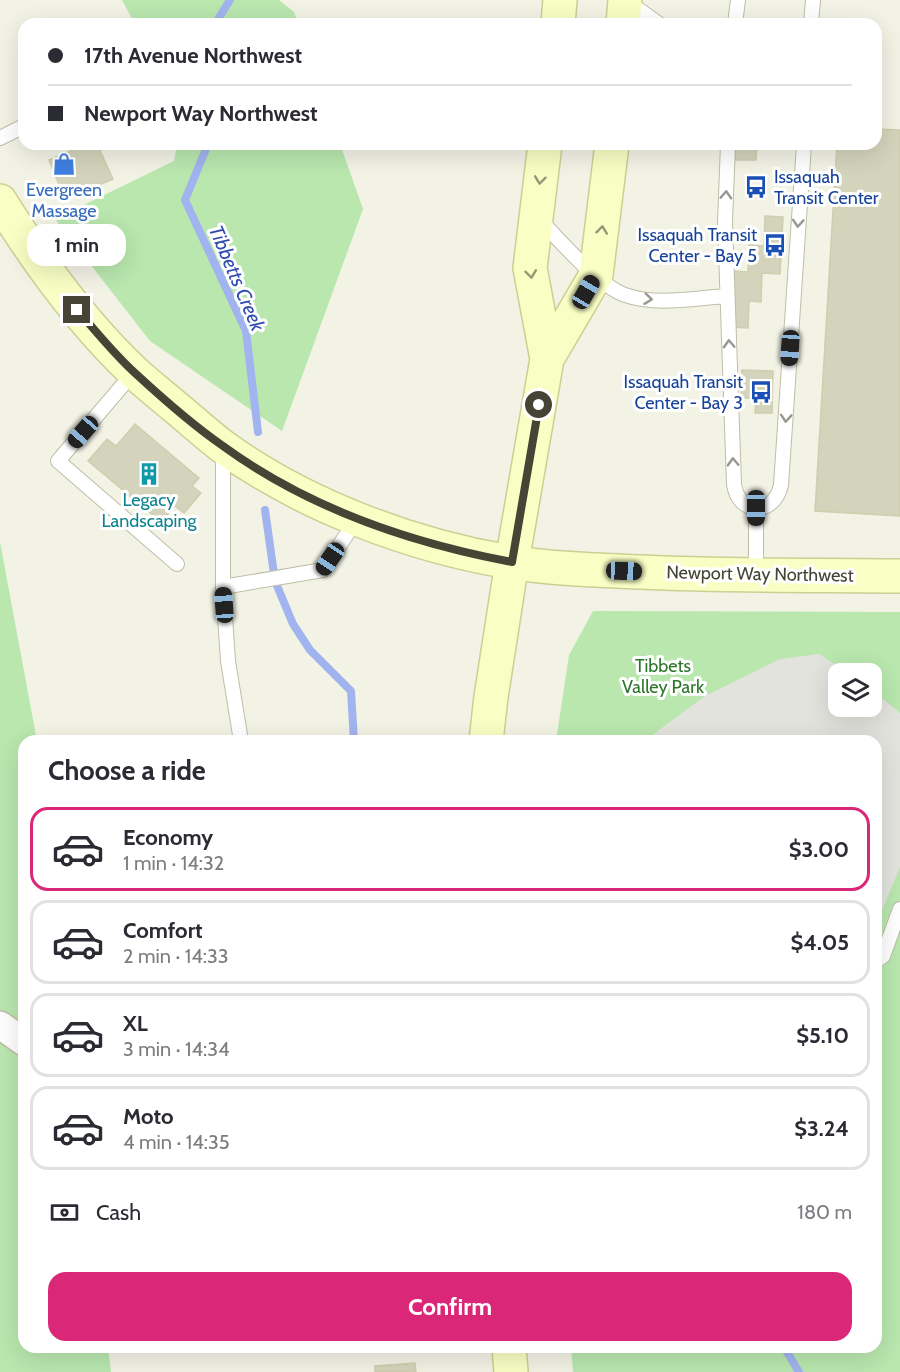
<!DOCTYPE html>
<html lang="en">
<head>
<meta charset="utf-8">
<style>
	:root { --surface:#fff; --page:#f2f2f3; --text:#2b2b33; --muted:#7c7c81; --line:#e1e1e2; --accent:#db2777 }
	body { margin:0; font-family:Cabin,sans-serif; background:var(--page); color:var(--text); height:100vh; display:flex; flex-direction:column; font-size:22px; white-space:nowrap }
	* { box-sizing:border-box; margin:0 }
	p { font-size:20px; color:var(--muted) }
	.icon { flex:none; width:33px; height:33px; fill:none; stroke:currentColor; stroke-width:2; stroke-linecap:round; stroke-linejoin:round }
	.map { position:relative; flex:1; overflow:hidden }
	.panel { position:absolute; left:18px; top:735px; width:864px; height:618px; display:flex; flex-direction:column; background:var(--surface); border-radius:18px; box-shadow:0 6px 24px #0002 }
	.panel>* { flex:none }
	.top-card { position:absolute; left:18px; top:18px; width:864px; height:132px; border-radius:18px; box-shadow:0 6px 24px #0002; display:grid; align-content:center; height:132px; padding:0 30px; background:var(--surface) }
	.controls { position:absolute; left:828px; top:663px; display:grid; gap:12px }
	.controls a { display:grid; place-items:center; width:54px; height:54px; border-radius:12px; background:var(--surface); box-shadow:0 6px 24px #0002; font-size:30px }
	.end { position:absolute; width:27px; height:27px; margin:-14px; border:8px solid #454435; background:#fff; box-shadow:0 0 0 3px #fff }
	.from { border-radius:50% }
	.bubble { position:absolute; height:42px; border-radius:18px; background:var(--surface); box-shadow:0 6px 24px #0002; font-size:20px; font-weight:800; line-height:42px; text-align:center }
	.car { position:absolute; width:18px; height:36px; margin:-18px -9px; border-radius:8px; box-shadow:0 0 4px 2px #0007; background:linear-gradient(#222 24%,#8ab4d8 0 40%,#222 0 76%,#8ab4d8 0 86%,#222 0) }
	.top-card b { display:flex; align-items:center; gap:21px; height:57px; font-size:22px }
	.top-card b+b { border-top:2px solid var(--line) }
	.top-card i { width:15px; height:15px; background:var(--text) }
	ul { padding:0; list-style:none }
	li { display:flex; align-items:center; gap:18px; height:84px; margin:0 12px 9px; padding:0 18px; border:3px solid var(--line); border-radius:18px }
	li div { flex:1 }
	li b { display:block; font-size:22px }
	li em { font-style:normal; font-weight:800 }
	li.on { border-color:var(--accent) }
	li>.icon { width:54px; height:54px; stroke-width:1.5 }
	h2 { padding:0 30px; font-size:27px; line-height:72px }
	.pay { display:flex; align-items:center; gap:15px; height:66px; padding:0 30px; font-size:22px }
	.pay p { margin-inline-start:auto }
	.cta { display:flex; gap:12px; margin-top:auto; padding:12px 30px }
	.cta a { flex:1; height:69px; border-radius:18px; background:var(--accent); color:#fff; font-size:24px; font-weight:800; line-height:69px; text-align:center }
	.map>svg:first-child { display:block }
	.green { fill:#b9e7ae; fill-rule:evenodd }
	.parking { fill:#e3e3de }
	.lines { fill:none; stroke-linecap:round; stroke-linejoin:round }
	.stream { stroke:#a2b4ef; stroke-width:8 }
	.building { fill:#d4d3bb; stroke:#cfceae; stroke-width:1.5 }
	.lane-casing { stroke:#bebea8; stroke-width:16 }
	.street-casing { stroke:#bebea8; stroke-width:30 }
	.secondary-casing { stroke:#cad094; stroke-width:36 }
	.lane { stroke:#fff; stroke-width:14 }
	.street { stroke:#fff; stroke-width:27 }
	.secondary { stroke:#f8fec4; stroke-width:33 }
	.oneway { stroke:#969875 }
	.oneway2 { stroke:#999890 }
	.route { stroke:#454435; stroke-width:8 }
	.labels { text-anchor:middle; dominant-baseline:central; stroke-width:6; stroke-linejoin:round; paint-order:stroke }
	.transit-label { font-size:18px; fill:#164399; stroke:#fff; text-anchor:end }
	.shop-label { font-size:18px; fill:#366cbe; stroke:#fff }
	.culture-label { font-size:18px; fill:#0d838f; stroke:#fff }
	.street-label { font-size:18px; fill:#454435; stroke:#fff }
	.park-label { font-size:18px; fill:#2b7629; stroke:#fff }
	.water-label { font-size:20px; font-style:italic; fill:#2f4cb0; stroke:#fff }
</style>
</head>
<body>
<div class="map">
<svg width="900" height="1372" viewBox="0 0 900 1372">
	<rect width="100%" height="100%" fill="#f2f3e5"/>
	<path class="green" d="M122,0H279L294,12L298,24H135Z
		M177,144H340L363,209L282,431L150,341L55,219L174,161Z
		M0,542L37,741H24V1347H108L111,1372H0Z
		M593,611L900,612V1372H573L571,1347H876V741H556L569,655ZM838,674H872V706H838Z"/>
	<path class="parking" d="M819,654L848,673L838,674V706H872V690L900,713V867L876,925V741H647L655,733L705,696L780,659Z"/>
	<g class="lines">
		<path class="stream" d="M215,24L230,0
			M208,144L185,200L246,331L258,432
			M265,510L275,581L293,624L310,650L351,691L354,741
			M784,1347L799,1372"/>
	</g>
	<path class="building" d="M876,129L900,130V516L815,511L837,144H876Z
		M87,144H97L113,179L65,199L49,160Z
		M736,144H757L756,160H735Z
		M765,216L783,217L780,274L762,273L761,302L749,301L748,328L729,327L732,271L748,272L749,245L764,246Z
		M742,370L773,371L772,413H755L756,398H741Z
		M135,424L199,478L192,486L201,493L184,513L175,506L161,522L88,461L107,439L116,446Z
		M415,1363L416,1372H375V1366Z"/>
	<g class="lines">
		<g class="lane-casing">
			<path id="lane" d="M627,1L659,24
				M735,24L738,0
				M811,24L813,0
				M0,138L22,127
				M728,144L725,222L734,484C738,515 774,517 781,485L804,144
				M538,218C559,239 597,285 625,295C656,306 695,298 727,296
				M134,372L58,461L177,564
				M223,448V587L228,661L241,741
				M756,574V508
				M223,587L323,570L357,519
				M876,961L883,956L900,909"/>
		</g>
		<g class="street-casing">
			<path id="street" d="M0,1025L24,1042"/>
		</g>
		<g class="secondary-casing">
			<path id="secondary" d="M558,24L560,0
				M623,24L625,0
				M0,201C38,262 82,323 134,372C147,384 161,395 174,406C190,419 206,434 222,446C303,505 412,546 510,562C553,569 596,570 640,572C726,576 813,575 900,576
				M547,359L596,275L612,144
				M486,741L491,697L512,562L547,359L530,268L545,144
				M509,1347L511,1372"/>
		</g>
		<use href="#lane" class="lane"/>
		<use href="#street" class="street"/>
		<use href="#secondary" class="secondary"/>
	</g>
	<defs><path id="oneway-chevron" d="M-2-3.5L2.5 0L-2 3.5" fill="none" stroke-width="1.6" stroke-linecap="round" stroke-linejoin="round" transform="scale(1.5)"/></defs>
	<g class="oneway">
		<use href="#oneway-chevron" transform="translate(540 180) rotate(97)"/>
		<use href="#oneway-chevron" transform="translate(602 230) rotate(-83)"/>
		<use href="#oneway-chevron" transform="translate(531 274) rotate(83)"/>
	</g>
	<g class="oneway2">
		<use href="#oneway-chevron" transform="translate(726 195) rotate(-87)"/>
		<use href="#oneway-chevron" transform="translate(798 223) rotate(94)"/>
		<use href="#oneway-chevron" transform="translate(648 299) rotate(7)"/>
		<use href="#oneway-chevron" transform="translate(729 344) rotate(-92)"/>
		<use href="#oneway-chevron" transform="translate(786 418) rotate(94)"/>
		<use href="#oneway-chevron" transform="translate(733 462) rotate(-92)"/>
	</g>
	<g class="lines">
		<path class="route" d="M77,310C96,331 114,354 135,373C161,397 194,426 223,446C308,508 410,543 512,562L539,405"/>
	</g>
	<defs>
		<g id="shop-bare" transform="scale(1.8)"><path d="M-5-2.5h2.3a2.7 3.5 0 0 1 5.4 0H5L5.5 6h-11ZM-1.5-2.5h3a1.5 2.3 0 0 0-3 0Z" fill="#3f7fe0" stroke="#fff" stroke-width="2.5" paint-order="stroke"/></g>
		<g id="bus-bare" transform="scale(1.8)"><path d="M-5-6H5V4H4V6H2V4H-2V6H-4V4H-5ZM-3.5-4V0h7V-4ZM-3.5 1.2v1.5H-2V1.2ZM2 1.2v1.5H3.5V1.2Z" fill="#1a4fb4" stroke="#fff" stroke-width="2.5" paint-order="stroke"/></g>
		<g id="building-bare" transform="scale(1.8)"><path d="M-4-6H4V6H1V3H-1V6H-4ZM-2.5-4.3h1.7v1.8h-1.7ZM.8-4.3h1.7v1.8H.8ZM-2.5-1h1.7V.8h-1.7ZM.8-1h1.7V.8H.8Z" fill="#0f9aa8" stroke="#fff" stroke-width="2.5" paint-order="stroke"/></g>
	</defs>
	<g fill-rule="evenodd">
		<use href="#shop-bare" x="64" y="164"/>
		<use href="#bus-bare" x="756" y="187"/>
		<use href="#bus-bare" x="775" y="245"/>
		<use href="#bus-bare" x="761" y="392"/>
		<use href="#building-bare" x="149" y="474"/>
	</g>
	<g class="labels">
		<g class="transit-label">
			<text x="774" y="177" text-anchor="start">Issaquah<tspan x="774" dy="21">Transit Center</tspan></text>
			<text x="757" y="235">Issaquah Transit<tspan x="757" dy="21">Center - Bay 5</tspan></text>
			<text x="743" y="382">Issaquah Transit<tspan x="743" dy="21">Center - Bay 3</tspan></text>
		</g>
		<g class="shop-label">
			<text x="64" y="190">Evergreen<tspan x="64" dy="21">Massage</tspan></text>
		</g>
		<g class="culture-label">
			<text x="149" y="500">Legacy<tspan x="149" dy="21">Landscaping</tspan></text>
		</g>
		<g class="street-label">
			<text transform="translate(760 574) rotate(1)">Newport Way Northwest</text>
		</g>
		<g class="park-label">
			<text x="663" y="666">Tibbets<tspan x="663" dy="21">Valley Park</tspan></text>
		</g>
		<g class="water-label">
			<text transform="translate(237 278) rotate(67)">Tibbetts Creek</text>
		</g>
	</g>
</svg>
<div class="controls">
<a><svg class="icon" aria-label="layers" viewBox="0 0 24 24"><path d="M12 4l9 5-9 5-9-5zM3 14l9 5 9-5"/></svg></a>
</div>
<i class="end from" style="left:539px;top:405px"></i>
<i class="end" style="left:77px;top:310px"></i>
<div class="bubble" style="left:27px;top:224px;width:99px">1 min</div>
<i class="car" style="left:586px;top:292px;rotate:30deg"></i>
<i class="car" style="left:790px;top:348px;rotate:184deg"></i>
<i class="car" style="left:83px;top:432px;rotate:221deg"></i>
<i class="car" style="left:756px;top:508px;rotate:180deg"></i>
<i class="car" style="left:330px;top:559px;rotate:214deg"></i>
<i class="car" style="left:624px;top:571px;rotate:92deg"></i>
<i class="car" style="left:224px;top:605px;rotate:356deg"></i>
<div class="top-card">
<b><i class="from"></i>17th Avenue Northwest</b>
<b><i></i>Newport Way Northwest</b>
</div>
<section class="panel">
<h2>Choose a ride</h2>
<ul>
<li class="on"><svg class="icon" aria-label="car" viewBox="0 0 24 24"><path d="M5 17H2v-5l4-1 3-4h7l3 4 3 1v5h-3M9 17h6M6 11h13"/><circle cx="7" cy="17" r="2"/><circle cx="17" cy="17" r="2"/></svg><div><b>Economy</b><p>1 min · 14:32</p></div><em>$3.00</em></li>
<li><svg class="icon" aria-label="car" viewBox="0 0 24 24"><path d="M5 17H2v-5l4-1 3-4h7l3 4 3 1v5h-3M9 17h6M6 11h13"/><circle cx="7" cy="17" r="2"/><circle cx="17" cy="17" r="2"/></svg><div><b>Comfort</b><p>2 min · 14:33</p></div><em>$4.05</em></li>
<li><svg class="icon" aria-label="car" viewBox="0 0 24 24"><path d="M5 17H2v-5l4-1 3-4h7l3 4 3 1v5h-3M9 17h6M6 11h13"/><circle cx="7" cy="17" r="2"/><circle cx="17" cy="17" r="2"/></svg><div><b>XL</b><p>3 min · 14:34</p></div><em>$5.10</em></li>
<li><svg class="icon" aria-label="car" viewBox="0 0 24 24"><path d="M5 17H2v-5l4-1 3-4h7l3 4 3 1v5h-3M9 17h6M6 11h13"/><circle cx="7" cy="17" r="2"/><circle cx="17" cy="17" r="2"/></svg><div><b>Moto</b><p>4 min · 14:35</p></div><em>$3.24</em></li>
</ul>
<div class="pay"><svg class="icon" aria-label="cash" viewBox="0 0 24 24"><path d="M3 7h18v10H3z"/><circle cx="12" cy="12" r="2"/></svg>Cash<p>180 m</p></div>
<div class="cta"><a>Confirm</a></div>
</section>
</div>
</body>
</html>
